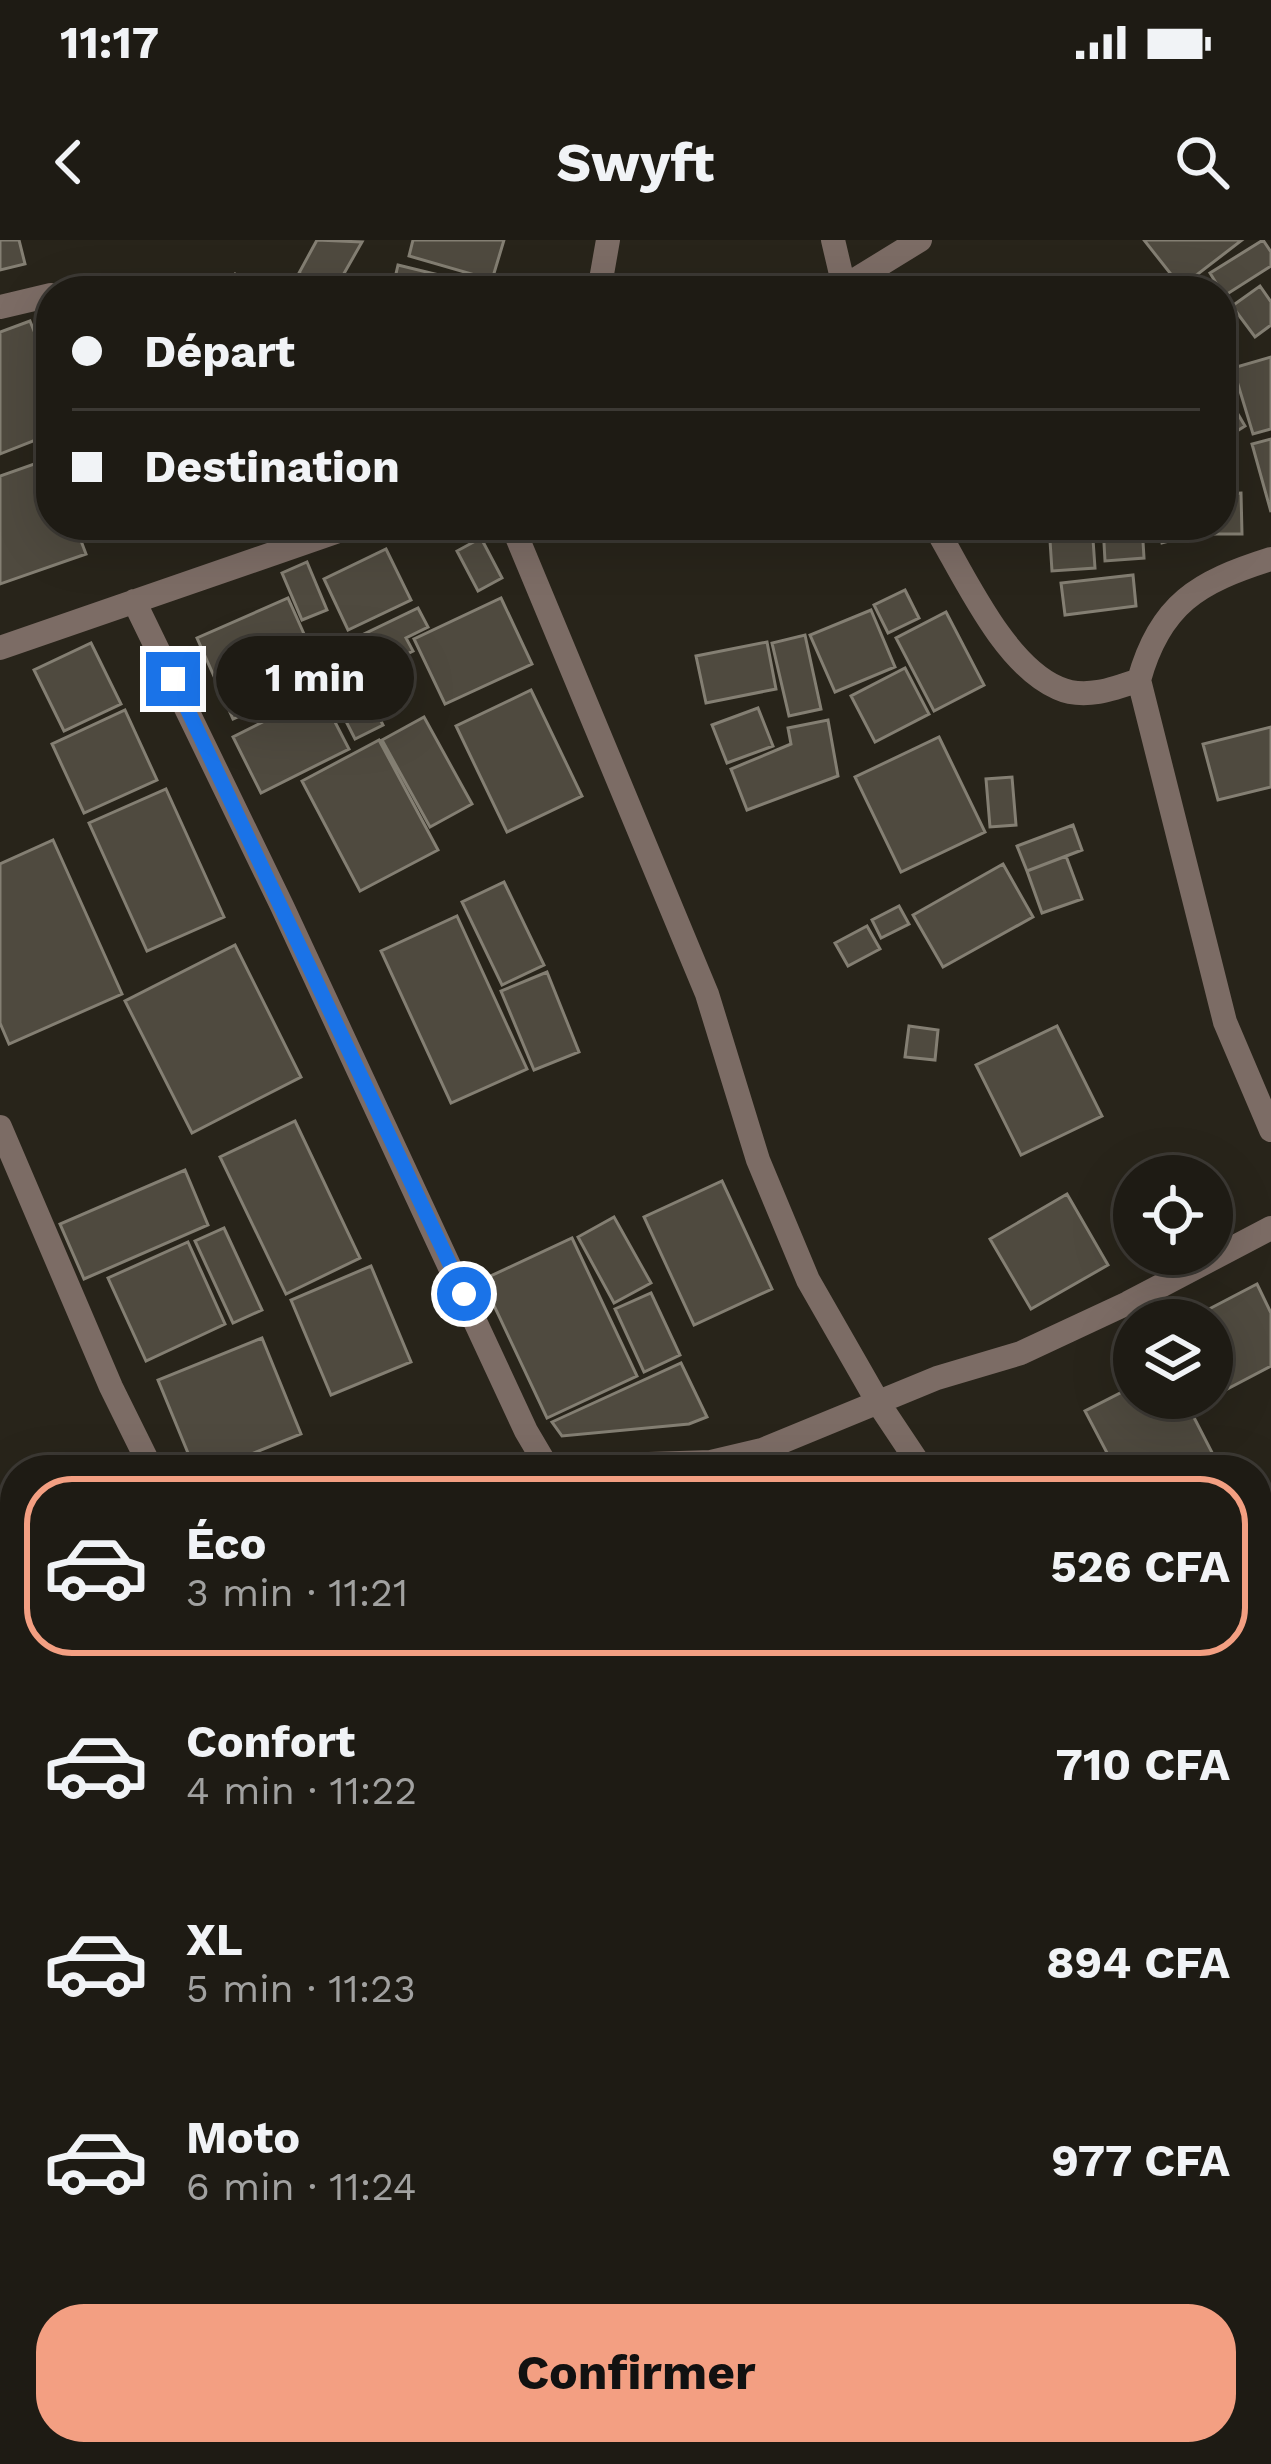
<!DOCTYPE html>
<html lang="fr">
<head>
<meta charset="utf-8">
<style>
	:root { --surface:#1e1b14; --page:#26241d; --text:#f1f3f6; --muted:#a1a1a0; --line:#3c3934; --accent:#f39f82 }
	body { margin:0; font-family:"Work Sans",sans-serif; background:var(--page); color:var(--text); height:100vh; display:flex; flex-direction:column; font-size:45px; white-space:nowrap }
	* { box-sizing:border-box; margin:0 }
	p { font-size:39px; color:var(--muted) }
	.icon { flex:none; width:66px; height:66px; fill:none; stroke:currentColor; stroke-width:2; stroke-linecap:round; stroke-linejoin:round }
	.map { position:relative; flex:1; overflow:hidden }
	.sheet { position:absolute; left:0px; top:1215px; width:1272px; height:1011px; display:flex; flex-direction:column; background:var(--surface); border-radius:48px 48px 0 0; box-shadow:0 12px 48px #0002,0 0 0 3px var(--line) }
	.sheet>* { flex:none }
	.top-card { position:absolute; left:36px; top:36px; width:1200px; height:264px; border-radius:48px; box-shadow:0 12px 48px #0002,0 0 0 3px var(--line); display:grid; align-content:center; height:264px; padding:0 36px; background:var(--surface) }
	.controls { position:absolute; left:1113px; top:915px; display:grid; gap:24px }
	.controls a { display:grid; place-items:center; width:120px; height:120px; border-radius:50%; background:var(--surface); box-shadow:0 12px 48px #0002,0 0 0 3px var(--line); font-size:60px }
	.end { position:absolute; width:54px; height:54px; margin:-27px; border:15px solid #1a73e8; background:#fff; box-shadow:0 0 0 6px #fff }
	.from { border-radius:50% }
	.bubble { position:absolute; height:84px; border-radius:42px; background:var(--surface); box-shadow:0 12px 48px #0002,0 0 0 3px var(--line); font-size:39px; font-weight:700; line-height:84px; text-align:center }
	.top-card b { display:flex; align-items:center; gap:42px; height:114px; font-size:45px }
	.top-card b+b { border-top:3px solid var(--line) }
	.top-card i { width:30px; height:30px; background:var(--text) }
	ul { padding:21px 0 0; list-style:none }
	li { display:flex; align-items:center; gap:36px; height:180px; margin:0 24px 18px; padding:0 12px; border:6px solid transparent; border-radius:48px }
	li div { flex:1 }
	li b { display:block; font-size:45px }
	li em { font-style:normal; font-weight:700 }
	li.current { border-color:var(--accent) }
	li>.icon { width:108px; height:108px; stroke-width:1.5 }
	.primary-button { display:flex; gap:24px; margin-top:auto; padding:24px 36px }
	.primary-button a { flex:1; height:138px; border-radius:48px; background:var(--accent); color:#111; font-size:48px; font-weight:700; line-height:138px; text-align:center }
	.status { display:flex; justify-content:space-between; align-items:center; height:84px; padding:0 60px; background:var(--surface); direction:ltr }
	.status svg { height:33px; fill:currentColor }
	header { display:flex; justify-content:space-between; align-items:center; height:156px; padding:0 36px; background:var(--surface); font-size:54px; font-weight:700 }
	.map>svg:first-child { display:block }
	.building { fill:#4f4a3f; stroke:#847f73; stroke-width:3 }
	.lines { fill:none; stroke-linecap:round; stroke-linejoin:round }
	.minor { stroke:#7c6c65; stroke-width:24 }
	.route { stroke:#1a73e8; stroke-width:15 }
</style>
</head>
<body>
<div class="status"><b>11:17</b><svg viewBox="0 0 49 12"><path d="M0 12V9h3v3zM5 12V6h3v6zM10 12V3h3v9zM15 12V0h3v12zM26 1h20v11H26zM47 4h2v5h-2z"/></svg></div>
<header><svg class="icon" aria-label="back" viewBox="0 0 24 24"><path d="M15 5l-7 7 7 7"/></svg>Swyft<svg class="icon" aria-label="search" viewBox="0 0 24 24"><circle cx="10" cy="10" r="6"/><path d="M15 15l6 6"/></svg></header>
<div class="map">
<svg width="1271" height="2224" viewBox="0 0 1271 2224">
	<rect width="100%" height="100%" fill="#28241a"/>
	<path class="building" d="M0,0H19L25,24L0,30Z
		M317,0L362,2L334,51L299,33Z
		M413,0H504L492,40L409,16Z
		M1144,0H1242L1181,47Z
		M1263,0L1271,12V26L1224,56L1210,33Z
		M398,25L476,44L474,51H392Z
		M235,34L256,51H221Z
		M1260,46L1271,62V85L1255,97L1232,66Z
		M30,81L51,133V194L0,214V92Z
		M51,88V119L42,91Z
		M1271,117V189L1253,194L1233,128Z
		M1232,164L1245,186L1221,201V171Z
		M1271,199V272L1252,204Z
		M51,218V285H75L86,314L0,344V236Z
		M1241,253L1242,294H1215V285H1221V254Z
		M1049,285H1092L1095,328L1052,331Z
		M1103,285H1142L1144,318L1105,321Z
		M1158,285H1197L1199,293L1162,303Z
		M481,298L502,338L478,351L457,311Z
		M386,309L411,360L348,390L324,339Z
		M307,322L327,370L302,380L282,333Z
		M1133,335L1136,366L1065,375L1061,343Z
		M905,350L919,378L888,393L874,365Z
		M288,358L324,439L233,479L197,398Z
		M501,358L532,424L445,464L414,399Z
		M418,368L428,387L406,398L413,411L378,428L362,395Z
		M871,370L895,427L835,452L810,395Z
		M946,372L984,445L934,471L896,398Z
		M805,395L821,469L789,476L772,403Z
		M767,402L776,449L706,463L696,416Z
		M91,403L121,464L64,491L34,430Z
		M905,428L929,474L875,502L851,456Z
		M358,435L383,485L355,499L330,450Z
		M531,450L582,556L507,592L456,486Z
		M320,453L349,509L261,553L233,497Z
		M758,468L773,506L727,523L712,485Z
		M125,470L157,540L84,573L52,504Z
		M424,477L472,564L430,587L382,500Z
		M828,480L838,536L747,570L731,529L791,504L788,488Z
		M1271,487V547L1218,560L1203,504Z
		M939,497L985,592L901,632L855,537Z
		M379,500L438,610L360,651L302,541Z
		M1012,537L1016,585L990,587L986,539Z
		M166,549L224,677L147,711L89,583Z
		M1073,585L1082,610L1027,631L1017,606Z
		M53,600L122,754L9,804L0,783V624Z
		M1066,616L1082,659L1042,673L1027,631Z
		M1003,624L1033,677L943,727L913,675Z
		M504,642L544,725L502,745L462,662Z
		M899,666L909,684L881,698L872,680Z
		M457,676L527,829L451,863L381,711Z
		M867,686L880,709L848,726L835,703Z
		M235,705L301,837L192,893L125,761Z
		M547,732L579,812L534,830L501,751Z
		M909,786L938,790L935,820L905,817Z
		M1057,786L1102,876L1021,915L976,825Z
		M295,881L360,1018L286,1054L220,917Z
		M185,930L208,985L84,1039L60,984Z
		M722,941L772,1049L694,1085L644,977Z
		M1067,954L1108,1025L1031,1069L990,999Z
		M614,977L651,1043L614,1063L578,997Z
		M224,988L262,1070L233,1083L195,1001Z
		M572,998L637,1136L547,1178L482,1040Z
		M188,1002L225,1084L146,1121L108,1038Z
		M371,1026L411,1122L331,1155L291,1060Z
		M1257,1044L1271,1073V1126L1212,1157V1080H1188Z
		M651,1053L680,1115L644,1132L615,1069Z
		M262,1098L301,1194L211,1230H195L158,1140Z
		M681,1123L707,1177L689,1184L562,1196L552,1182Z
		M1134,1146V1158H1184L1221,1230H1116L1085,1171Z
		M1271,2175V2224H1191L1188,2218L1202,2211H1257V2182Z"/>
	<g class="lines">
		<path class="minor" d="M833,0L845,51
			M599,51L608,0
			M837,51L920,0
			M0,67L51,55
			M512,285L707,754L758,920L808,1040L879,1164L923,1230
			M934,285C964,335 1003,424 1058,448C1084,460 1114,449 1139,440
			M1271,319C1198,342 1160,364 1139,440L1225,782L1271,890
			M134,361L282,666L526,1191L549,1230
			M0,408L356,285
			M0,887L111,1147L152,1230
			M464,1230L711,1222L762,1210L937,1138L1021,1113L1128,1063L1271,988
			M0,1317L15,1313
			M1257,1866L1271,1894"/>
	</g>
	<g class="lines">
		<path class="route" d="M173,439L464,1054"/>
	</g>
</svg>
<div class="controls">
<a><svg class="icon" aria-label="locate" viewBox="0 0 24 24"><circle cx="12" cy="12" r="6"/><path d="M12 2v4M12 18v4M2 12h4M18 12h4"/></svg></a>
<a><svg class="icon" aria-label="layers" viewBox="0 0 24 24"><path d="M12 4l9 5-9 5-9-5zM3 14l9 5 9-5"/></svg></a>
</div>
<i class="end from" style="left:464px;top:1054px"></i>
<i class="end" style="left:173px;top:439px"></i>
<div class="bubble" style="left:216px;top:396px;width:198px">1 min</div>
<div class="top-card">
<b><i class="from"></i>Départ</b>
<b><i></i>Destination</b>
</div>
<section class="sheet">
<ul>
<li class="current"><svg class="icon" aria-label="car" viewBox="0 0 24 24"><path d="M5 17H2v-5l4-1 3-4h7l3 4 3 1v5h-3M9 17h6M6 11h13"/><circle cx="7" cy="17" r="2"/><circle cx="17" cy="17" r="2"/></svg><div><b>Éco</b><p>3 min · 11:21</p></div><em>526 CFA</em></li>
<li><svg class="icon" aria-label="car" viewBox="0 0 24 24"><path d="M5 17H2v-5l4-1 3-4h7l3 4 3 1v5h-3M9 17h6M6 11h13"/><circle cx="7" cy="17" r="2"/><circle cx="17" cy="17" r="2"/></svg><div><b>Confort</b><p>4 min · 11:22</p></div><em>710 CFA</em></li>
<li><svg class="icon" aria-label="car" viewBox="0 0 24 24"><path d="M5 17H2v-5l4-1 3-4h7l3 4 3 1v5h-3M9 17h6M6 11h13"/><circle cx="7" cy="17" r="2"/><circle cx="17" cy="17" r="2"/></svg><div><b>XL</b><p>5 min · 11:23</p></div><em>894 CFA</em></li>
<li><svg class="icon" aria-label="car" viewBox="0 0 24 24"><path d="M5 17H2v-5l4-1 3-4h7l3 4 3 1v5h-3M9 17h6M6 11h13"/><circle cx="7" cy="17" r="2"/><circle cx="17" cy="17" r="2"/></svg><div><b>Moto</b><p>6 min · 11:24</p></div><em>977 CFA</em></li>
</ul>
<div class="primary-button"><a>Confirmer</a></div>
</section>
</div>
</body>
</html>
